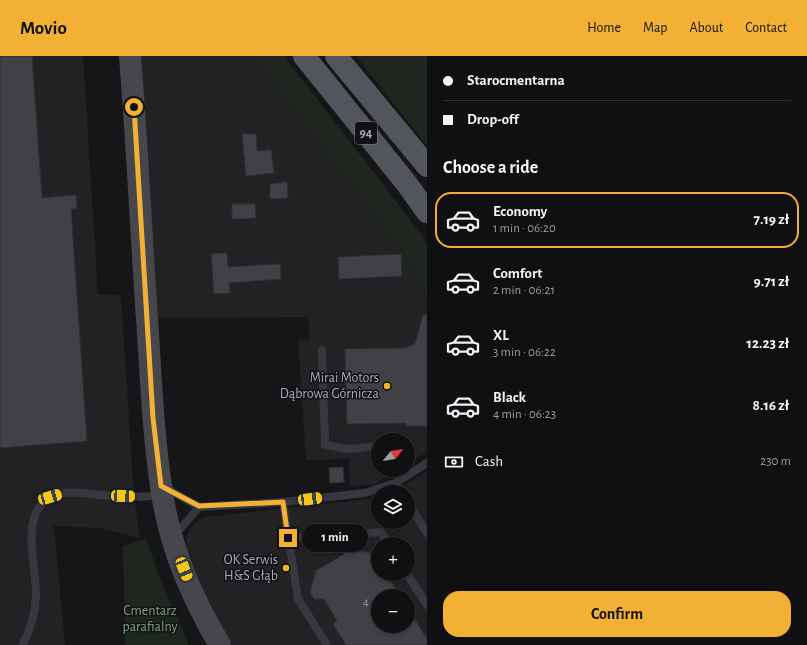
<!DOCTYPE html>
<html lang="en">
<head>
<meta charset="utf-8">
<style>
	:root { --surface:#101012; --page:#1e1e20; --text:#f1f3f6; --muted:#9c9d9f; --line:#303032; --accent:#f2b134 }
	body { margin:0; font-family:"Alegreya Sans",sans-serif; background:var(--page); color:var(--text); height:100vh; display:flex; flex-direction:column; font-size:15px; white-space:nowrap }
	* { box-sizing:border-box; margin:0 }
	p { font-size:13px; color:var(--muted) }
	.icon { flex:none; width:22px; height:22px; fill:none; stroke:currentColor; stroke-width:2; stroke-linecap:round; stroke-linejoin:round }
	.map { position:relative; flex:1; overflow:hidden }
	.drawer { display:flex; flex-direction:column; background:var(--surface); width:380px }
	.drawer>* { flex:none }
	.top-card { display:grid; align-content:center; height:88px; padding:0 16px; background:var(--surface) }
	.needle { width:26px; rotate:60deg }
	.controls { position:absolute; left:371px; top:377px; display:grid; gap:8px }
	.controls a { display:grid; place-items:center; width:44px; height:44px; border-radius:50%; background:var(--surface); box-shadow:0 2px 6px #0003,0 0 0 1px var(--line); font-size:20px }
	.end { position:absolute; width:18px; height:18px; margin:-9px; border:5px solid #f2b134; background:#111; box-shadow:0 0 0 2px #111 }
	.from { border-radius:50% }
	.bubble { position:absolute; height:28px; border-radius:14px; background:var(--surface); box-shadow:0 2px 6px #0003,0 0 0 1px var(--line); font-size:13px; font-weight:700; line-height:28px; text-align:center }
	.car { position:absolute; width:12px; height:24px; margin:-12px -6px; border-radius:5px; box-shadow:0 0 3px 1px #0007; background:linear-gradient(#f5c518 24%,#345 0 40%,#f5c518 0 76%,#345 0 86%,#f5c518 0) }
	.top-card b { display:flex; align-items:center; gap:14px; height:38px; font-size:15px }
	.top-card b+b { border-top:1px solid var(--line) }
	.top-card i { width:10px; height:10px; background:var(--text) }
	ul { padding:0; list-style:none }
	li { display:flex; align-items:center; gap:12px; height:56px; margin:0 8px 6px; padding:0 8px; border:2px solid transparent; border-radius:16px }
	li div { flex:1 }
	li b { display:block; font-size:15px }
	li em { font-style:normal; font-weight:700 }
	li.selected { border-color:var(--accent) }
	li>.icon { width:36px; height:36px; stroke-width:1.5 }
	h2 { padding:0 16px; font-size:18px; line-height:48px }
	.pay { display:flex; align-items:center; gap:10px; height:44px; padding:0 16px; font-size:15px }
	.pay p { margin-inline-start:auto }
	.action { display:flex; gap:8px; margin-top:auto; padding:8px 16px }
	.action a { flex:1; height:46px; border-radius:16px; background:var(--accent); color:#111; font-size:16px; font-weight:700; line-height:46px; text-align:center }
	header { display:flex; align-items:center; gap:24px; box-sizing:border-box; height:56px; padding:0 20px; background:var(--accent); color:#111 }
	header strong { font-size:19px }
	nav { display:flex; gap:22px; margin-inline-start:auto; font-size:14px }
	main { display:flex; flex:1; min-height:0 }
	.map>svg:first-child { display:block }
	.built { fill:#222225; fill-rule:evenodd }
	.green { fill:#1e261f }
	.building { fill:#404145; stroke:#303034 }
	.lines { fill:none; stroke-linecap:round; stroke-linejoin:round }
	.lane { stroke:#37383d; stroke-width:8 }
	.secondary { stroke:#45474d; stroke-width:22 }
	.primary { stroke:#53555c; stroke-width:22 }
	.route { stroke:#f2b134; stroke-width:5 }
	.poi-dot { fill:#f2b134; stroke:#111113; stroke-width:1.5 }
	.labels { text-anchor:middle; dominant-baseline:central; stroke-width:3; stroke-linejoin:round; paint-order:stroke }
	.number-label { font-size:12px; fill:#8e929b }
	.shield { fill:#111113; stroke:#7b7e86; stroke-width:1 }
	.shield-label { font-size:13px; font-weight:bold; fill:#a8adb8 }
	.poi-label { font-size:14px; fill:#a8adb8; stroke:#111113; text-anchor:end }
	.park-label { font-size:14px; fill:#7fa381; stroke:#111113 }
</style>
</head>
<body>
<header>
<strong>Movio</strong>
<nav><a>Home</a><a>Map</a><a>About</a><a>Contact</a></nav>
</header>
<main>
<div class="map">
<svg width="427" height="589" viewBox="0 0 427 589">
	<rect width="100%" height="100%" fill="#161618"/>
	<path class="built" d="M0,0H83L98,238L121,239L134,441L140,482L99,472L54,470L65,589H0Z
		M137,0H254L404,198L427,242V396L408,408V384H378V414H398L375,428L350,430L349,403L306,404L298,285L310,283L308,261L154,262Z
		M427,415V589H232L211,554L187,493L186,481L190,473L197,466L205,461L378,442V466H408V436H394ZM378,488H408V518H378ZM378,540H408V570H378Z"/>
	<path class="green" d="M254,0H284L422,179L427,188V242L404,198Z
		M356,0H427V90Z
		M146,482L158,517L189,589H125L123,490Z"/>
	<path class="building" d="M0,0H32L42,142L76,139L77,152L71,153L87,385L0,392Z
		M242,78H256L257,95L271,94L274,117L246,120Z
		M287,126L288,142L270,143V128Z
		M232,148H255L256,162L232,163Z
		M227,197L228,211L280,208L281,223L229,227L230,237L214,238L211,198Z
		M401,198L402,220L339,223L338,201Z
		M423,259H427V370H406V367L347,368L345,293L404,292L415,288Z
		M343,411L344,426L330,427L329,412Z
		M352,493L374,498L378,504V518H387L400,540H378V570H408V552L427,583V589H346L333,568L337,565L324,543H314L310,536L316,515Z"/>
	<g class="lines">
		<path class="lane" d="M322,294L325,389L348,393L372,391L378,396
			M397,414L404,421
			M395,427L401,436
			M164,431L199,451L283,446L365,437L395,427L427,407
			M283,446L298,543L327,589
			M408,447L427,477
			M175,479L199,451
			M288,482L381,476L389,488
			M407,518L427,549
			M22,589C31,574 35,557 36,540C37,507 14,445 64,437C76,435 88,438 100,439C121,441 141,442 161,439"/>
		<path class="secondary" d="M130,0C137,87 141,175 147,263C151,321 153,379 162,437C170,490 193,544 220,589"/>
		<path class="primary" d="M304,0L407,128L427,156
			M336,0L427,110"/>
	</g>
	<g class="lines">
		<path class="route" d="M134,51L153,362L161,430L199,450L283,446L288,482"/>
	</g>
	<g class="poi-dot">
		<circle cx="387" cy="330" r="4"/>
		<circle cx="286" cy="512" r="4"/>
	</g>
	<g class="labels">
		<g class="number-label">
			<text x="366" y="546">4</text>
		</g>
		<rect class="shield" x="355" y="66" width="22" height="22" rx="3"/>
		<g class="shield-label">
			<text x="366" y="77">94</text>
		</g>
		<g class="poi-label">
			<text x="379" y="322">Mirai Motors<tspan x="379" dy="16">Dąbrowa Górnicza</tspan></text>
			<text x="278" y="504">OK Serwis<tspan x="278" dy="16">H&amp;S Głąb</tspan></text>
		</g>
		<g class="park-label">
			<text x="150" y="555">Cmentarz<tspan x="150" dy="16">parafialny</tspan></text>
		</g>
	</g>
</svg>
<div class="controls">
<a><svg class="needle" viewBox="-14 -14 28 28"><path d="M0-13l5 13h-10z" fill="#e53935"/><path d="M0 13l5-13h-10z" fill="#9c9d9f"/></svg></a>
<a><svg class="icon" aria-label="layers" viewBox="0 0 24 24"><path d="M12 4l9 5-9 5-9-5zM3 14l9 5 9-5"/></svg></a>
<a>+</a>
<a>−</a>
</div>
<i class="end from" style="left:134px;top:51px"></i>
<i class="end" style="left:288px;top:482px"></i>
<div class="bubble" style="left:302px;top:468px;width:66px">1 min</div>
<i class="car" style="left:123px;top:440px;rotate:93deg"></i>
<i class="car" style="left:50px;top:441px;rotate:74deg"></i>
<i class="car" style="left:310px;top:443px;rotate:83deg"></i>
<i class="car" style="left:184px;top:513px;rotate:158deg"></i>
</div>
<section class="drawer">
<div class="top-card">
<b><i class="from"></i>Starocmentarna</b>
<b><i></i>Drop-off</b>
</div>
<h2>Choose a ride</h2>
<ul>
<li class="selected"><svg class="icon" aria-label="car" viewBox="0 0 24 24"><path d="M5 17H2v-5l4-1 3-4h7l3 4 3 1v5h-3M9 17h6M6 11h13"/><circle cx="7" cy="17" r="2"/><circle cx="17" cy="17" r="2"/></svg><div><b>Economy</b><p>1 min · 06:20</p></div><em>7.19 zł</em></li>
<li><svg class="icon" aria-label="car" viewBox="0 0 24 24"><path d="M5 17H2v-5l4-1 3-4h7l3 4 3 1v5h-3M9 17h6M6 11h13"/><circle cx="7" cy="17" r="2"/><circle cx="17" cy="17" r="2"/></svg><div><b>Comfort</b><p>2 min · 06:21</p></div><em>9.71 zł</em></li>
<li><svg class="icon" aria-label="car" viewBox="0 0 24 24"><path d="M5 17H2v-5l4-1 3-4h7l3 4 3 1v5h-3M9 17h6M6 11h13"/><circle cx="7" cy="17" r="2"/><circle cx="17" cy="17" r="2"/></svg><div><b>XL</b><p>3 min · 06:22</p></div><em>12.23 zł</em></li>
<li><svg class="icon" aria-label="car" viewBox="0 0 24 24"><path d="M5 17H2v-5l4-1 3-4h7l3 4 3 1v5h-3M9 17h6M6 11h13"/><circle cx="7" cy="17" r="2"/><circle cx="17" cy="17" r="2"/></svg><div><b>Black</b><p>4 min · 06:23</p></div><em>8.16 zł</em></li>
</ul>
<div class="pay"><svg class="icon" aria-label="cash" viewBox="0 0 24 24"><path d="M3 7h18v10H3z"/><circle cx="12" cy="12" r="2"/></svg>Cash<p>230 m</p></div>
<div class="action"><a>Confirm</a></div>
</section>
</main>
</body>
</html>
